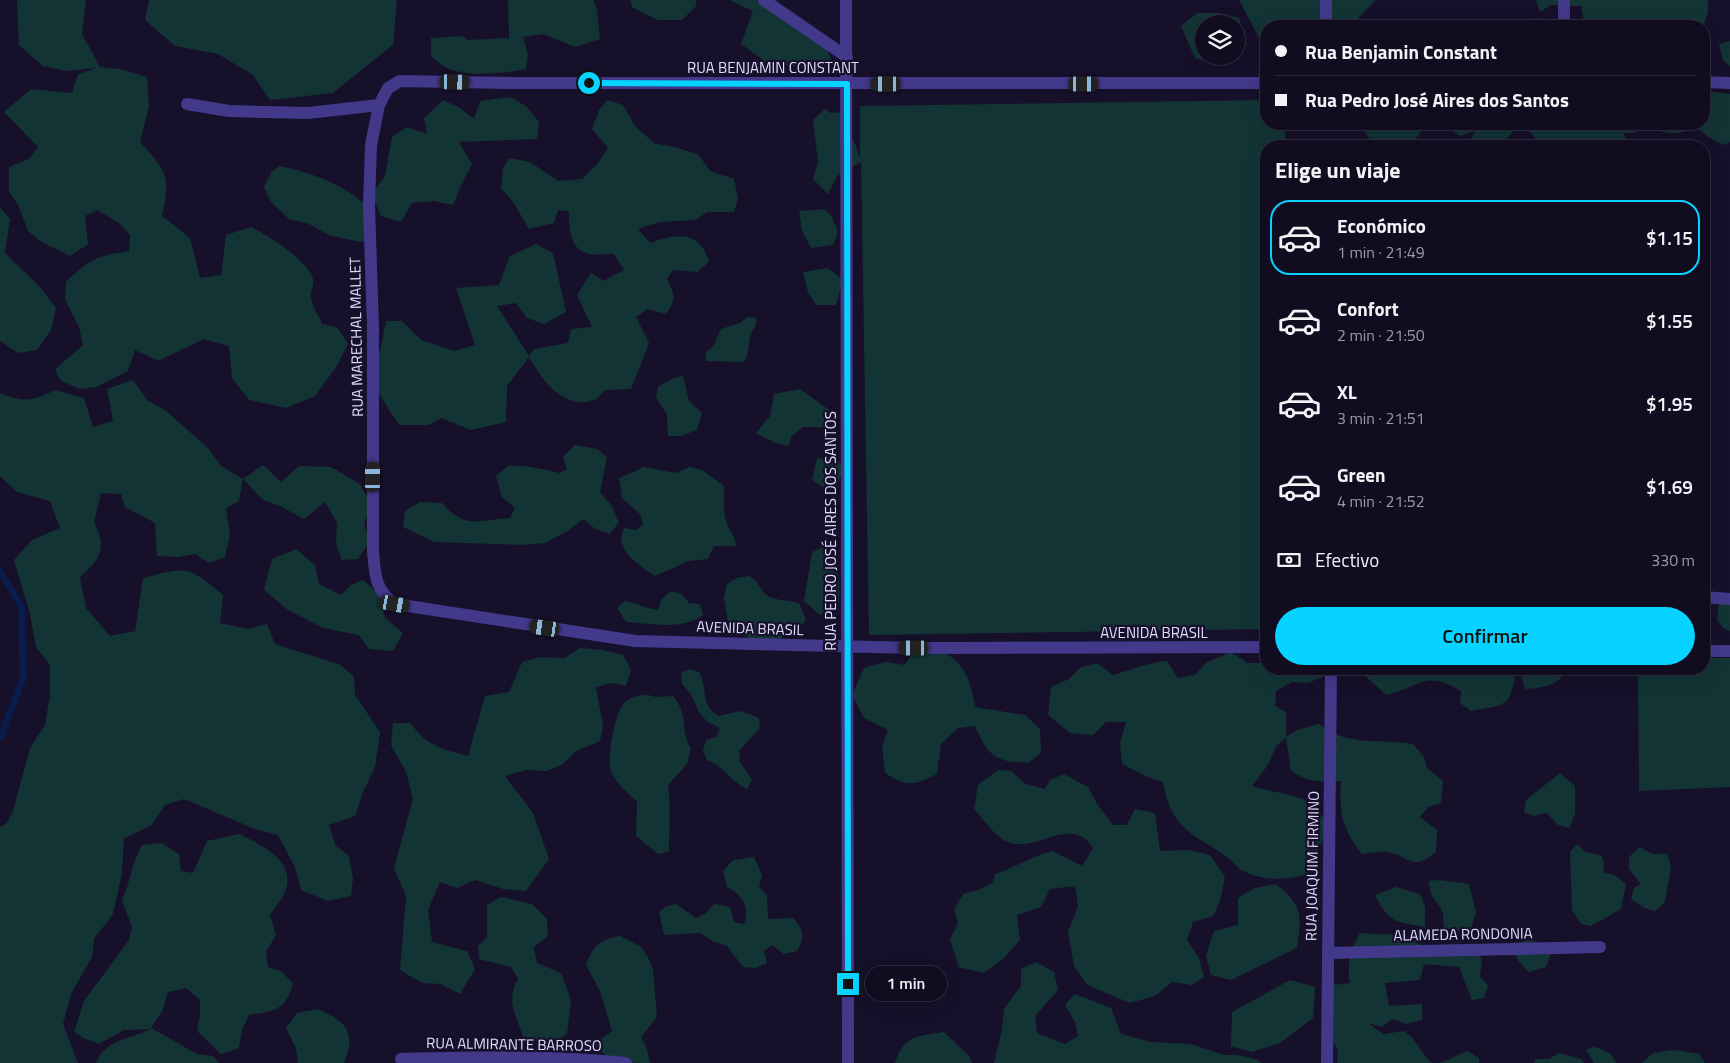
<!DOCTYPE html>
<html lang="es">
<head>
<meta charset="utf-8">
<style>
	:root { --surface:#110c20; --page:#1e1a2d; --text:#f1f3f6; --muted:#9c9ba5; --line:#302c3e; --accent:#06d3ff }
	body { margin:0; font-family:"Titillium Web",sans-serif; background:var(--page); color:var(--text); height:100vh; display:flex; flex-direction:column; font-size:19px; white-space:nowrap }
	* { box-sizing:border-box; margin:0 }
	p { font-size:16px; color:var(--muted) }
	.icon { flex:none; width:28px; height:28px; fill:none; stroke:currentColor; stroke-width:2; stroke-linecap:round; stroke-linejoin:round }
	.map { position:relative; flex:1; overflow:hidden }
	.panel { position:absolute; left:1260px; top:140px; width:450px; height:535px; display:flex; flex-direction:column; background:var(--surface); border-radius:20px; box-shadow:0 5px 20px #0002,0 0 0 1px var(--line) }
	.panel>* { flex:none }
	.guide { position:absolute; left:1260px; top:20px; width:450px; height:110px; border-radius:20px; box-shadow:0 5px 20px #0002,0 0 0 1px var(--line); display:grid; align-content:center; height:110px; padding:0 15px; background:var(--surface) }
	.buttons { position:absolute; left:1195px; top:15px; display:grid; gap:10px }
	.buttons a { display:grid; place-items:center; width:50px; height:50px; border-radius:50%; background:var(--surface); box-shadow:0 5px 20px #0002,0 0 0 1px var(--line); font-size:25px }
	.end { position:absolute; width:22px; height:22px; margin:-11px; border:6px solid #06d3ff; background:#111; box-shadow:0 0 0 2px #111 }
	.from { border-radius:50% }
	.bubble { position:absolute; height:35px; border-radius:18px; background:var(--surface); box-shadow:0 5px 20px #0002,0 0 0 1px var(--line); font-size:16px; font-weight:600; line-height:35px; text-align:center }
	.car { position:absolute; width:15px; height:30px; margin:-15px -8px; border-radius:6px; box-shadow:0 0 4px 1px #0007; background:linear-gradient(#222 24%,#8ab4d8 0 40%,#222 0 76%,#8ab4d8 0 86%,#222 0) }
	.guide b { display:flex; align-items:center; gap:18px; height:48px; font-size:19px }
	.guide b+b { border-top:1px solid var(--line) }
	.guide i { width:12px; height:12px; background:var(--text) }
	ul { padding:0; list-style:none }
	li { display:flex; align-items:center; gap:15px; height:75px; margin:0 10px 8px; padding:0 5px; border:2px solid transparent; border-radius:20px }
	li div { flex:1 }
	li b { display:block; font-size:19px }
	li em { font-style:normal; font-weight:600 }
	li.selected { border-color:var(--accent) }
	li>.icon { width:45px; height:45px; stroke-width:1.5 }
	h2 { padding:0 15px; font-size:22px; line-height:60px }
	.pay { display:flex; align-items:center; gap:12px; height:55px; padding:0 15px; font-size:19px }
	.pay p { margin-inline-start:auto }
	.primary-button { display:flex; gap:10px; margin-top:auto; padding:10px 15px }
	.primary-button a { flex:1; height:58px; border-radius:30px; background:var(--accent); color:#111; font-size:20px; font-weight:600; line-height:58px; text-align:center }
	.map>svg:first-child { display:block }
	.green { fill:#133435 }
	.lines { fill:none; stroke-linecap:round; stroke-linejoin:round }
	.stream { stroke:#091c4b; stroke-width:7 }
	.street { stroke:#43398b; stroke-width:12 }
	.route { stroke:#06d3ff; stroke-width:6 }
	.labels { text-anchor:middle; dominant-baseline:central; stroke-width:4.5; stroke-linejoin:round; paint-order:stroke }
	.street-label { font-size:15px; fill:#e1daff; stroke:#17102b }
</style>
</head>
<body>
<div class="map">
<svg width="1730" height="1063" viewBox="0 0 1730 1063">
	<rect width="100%" height="100%" fill="#17102b"/>
	<path class="green" d="M17,0H86L82,34L100,67L120,69L147,77L149,106L140,142C167,171 171,177 162,216L190,238L200,278L221,275L226,235L251,227C269,236 307,260 313,279C314,285 310,292 311,298C312,306 319,316 322,324L337,327L348,343L337,366L315,396L286,408L249,400L232,378L229,346L204,339L158,361L135,350L128,371L96,387L79,389L60,380L55,369L83,345L79,327L65,299L66,282C89,259 97,256 129,251L130,235L119,223L97,210L85,216L88,244L70,256L43,243L28,231L18,205L9,192V167L29,159L38,147L4,112L31,89L72,93L78,74L97,68L66,71L43,66L19,45Z
		M149,0H397L393,45L333,93L270,100L253,75L218,54L175,46L145,20Z
		M508,0H593L597,10L600,39L575,47L544,34L523,37L528,55L526,69C505,73 467,78 447,68C441,65 436,60 431,56V38L462,36L468,40L509,38Z
		M630,0H696V6L682,20H658L633,8Z
		M729,0H774L820,32L831,60L812,67L770,65L741,44L753,11Z
		M1239,0H1374L1375,1L1359,17L1356,26H1266V51Z
		M1536,0H1708V13L1703,26H1585L1581,6L1551,5L1540,12Z
		M1197,13H1219L1239,18L1247,44L1236,54V24H1204V56H1234C1224,65 1206,61 1195,58L1181,26Z
		M1539,18L1549,26H1524L1529,20Z
		M1442,19L1470,26H1429Z
		M1368,20L1383,24L1397,21L1419,26H1361Z
		M1730,41V66L1723,60L1719,44Z
		M1704,91L1730,94V142L1723,145L1707,136L1694,126C1679,136 1672,134 1654,130L1652,124H1704Z
		M510,97L526,106L539,122L537,139L459,142L472,164L460,188L453,205L434,201L412,203L401,222L381,216L372,194L385,176L392,137L407,127L427,134L424,118L443,100L460,108L474,119L480,101Z
		M607,100L623,105L635,126L654,143L678,148L699,155L710,171L734,179L738,198L734,212H707L696,220L659,222L638,229L650,243C677,233 700,230 709,262L697,272L673,270L667,279C675,297 677,298 666,314L648,309L636,317L649,343L631,389L605,390L597,399C592,400 583,404 577,402C552,396 541,377 529,357L507,386L506,422L471,430L441,418L429,425H399L377,391L378,361L386,321H402L421,340L454,351L475,345L456,288L499,285L510,256L536,244L553,253L566,312L544,324L527,318L516,303L497,306L529,356L534,349L568,343L571,329L592,327L577,295L591,273L603,281L624,270L614,254C606,254 592,256 586,253C569,247 569,227 569,211L558,210L554,223L529,229L513,202L501,188L503,168L509,158L530,162L558,181L582,179L597,164L608,148L592,129L599,110Z
		M1266,100V124H1285V146H1266V669H1327V675L1308,683L1292,682L1276,691L1275,706L1286,712V737L1297,730L1319,724C1344,746 1381,739 1413,744L1424,757L1427,768L1443,781L1441,803L1428,807L1420,817L1437,830L1436,852C1411,873 1408,854 1386,852C1378,851 1370,853 1362,854C1342,829 1339,812 1341,781C1319,782 1310,783 1291,771L1286,738L1276,746L1268,765L1252,786C1272,793 1298,793 1315,806C1320,811 1324,820 1328,826L1308,874C1286,881 1262,881 1241,870C1236,866 1232,861 1227,857C1193,833 1171,830 1163,782L1148,777L1122,764L1120,743L1126,722H1106L1093,735L1070,733L1048,715L1051,687L1069,679L1081,667L1097,663L1113,675C1132,670 1148,662 1167,661L1178,678L1195,675L1206,663L1230,652L1248,663H1264L1265,629L869,635L861,162L837,176L828,194L813,179L818,162L813,120L825,109L831,113L847,112V132L855,144L860,159V106Z
		M1363,124H1424L1419,135L1412,142L1422,143L1425,146C1407,146 1365,153 1363,124Z
		M1441,124H1642L1635,133H1623L1627,140L1625,146H1547L1535,138L1527,128L1515,129C1501,150 1490,146 1467,146L1475,131L1460,136Z
		M280,166C309,172 344,184 365,205L367,243L331,236L309,224L289,219L271,202L264,187L272,171Z
		M0,207L10,219L5,253L40,287L56,308L51,330L37,350L18,353L0,341Z
		M824,209L831,215L838,232L833,245L811,248L802,231L799,211Z
		M828,268L843,280L836,305H816L808,292L803,272Z
		M747,317L756,318C757,328 752,329 750,337C748,347 749,353 744,362L706,361V352L713,347L721,329L740,323Z
		M683,376L689,401L702,413L697,430L681,436H668L667,415L656,397L658,387L673,378Z
		M133,380L147,400L165,410L208,448L221,466L243,479L263,465L281,482L299,466L331,467L360,484L372,505L364,523L369,542L358,559L342,560L336,544L337,523L325,502L304,519L280,506L263,500L243,479L239,501L226,508L230,535L225,557L209,563L195,554L178,557L157,556L155,523L125,507L121,494L101,493L94,522C107,548 101,559 80,577L86,608L110,636L135,631L143,578C187,566 189,566 223,595L220,623L248,629L267,624L275,644L341,665L354,677L355,695L380,732L375,767L363,792L355,816L329,825L336,846L349,856L353,879L351,896L328,901L301,890L295,867L278,835L255,829L184,799L165,805L151,826L124,838L122,873L113,914L94,939L92,957L71,994L63,1024L78,1063H0V827L7,823L13,811L30,748L45,725L50,695V665L36,647L30,614L14,560L32,540L60,528L50,501L17,492L0,476V393C23,403 33,401 55,390L84,398L93,427L113,421L107,389Z
		M800,389L832,412L823,427H803L791,437L789,446L775,443L756,433L770,416L774,394Z
		M575,445L597,449L607,457L600,492L611,505L619,522L610,534L594,528L583,519L569,530L545,543L522,545L434,542L403,527L405,511L420,502L442,503C465,530 478,520 510,518L515,508L502,497L496,476L508,466H527L560,473L567,469L563,457Z
		M817,458L839,461L843,471L837,485L828,490L812,480Z
		M644,467L676,473L690,467L702,470L724,486C725,498 722,512 727,524C731,533 735,535 736,546H714L708,559L689,561L655,576C644,569 623,555 621,540C621,537 623,531 624,528L637,530L643,524L640,514L622,498L619,478Z
		M827,545C839,564 841,584 838,606L820,615L804,601L812,552Z
		M296,549L315,565L319,584L341,595L351,585L362,580C377,589 382,600 385,618L403,633L393,651L369,649L359,635L323,628L288,610L264,590L272,559Z
		M749,576C760,582 760,591 768,596C775,601 790,600 799,603L806,619L798,631L774,641L750,639L728,622L724,598L727,584L736,578Z
		M671,591L682,594L689,603L700,604L703,615C681,631 652,623 626,622L617,608L625,601C637,602 645,609 658,610L661,600Z
		M1725,601H1730V631L1723,628L1717,619L1719,605Z
		M580,648L603,650L623,655L631,670L626,686L612,683L596,687L603,726L600,741L576,751L563,764L547,771L526,770L505,776L533,813L549,859L526,891L503,889L475,880L457,888L440,882L428,910L432,942L467,951L475,969L460,994L441,984L422,983L400,970L406,896L394,868L413,799L406,772L391,745L393,723H410C428,746 441,749 468,756L485,696L509,692L522,662L540,657L565,658Z
		M913,652C921,652 934,650 942,652C965,661 972,685 975,707L1025,715L1040,729L1041,753L1028,763C994,761 989,757 975,726L958,728L941,744L937,774C914,786 907,787 885,773L882,746L888,730L864,718L852,695L864,668L885,662L905,665Z
		M1704,658H1730V787L1639,791L1638,669H1704Z
		M690,669L699,672C709,689 699,705 719,716L741,711L759,718L760,728L739,751L740,762L752,780L747,789C731,782 724,766 707,760L703,751L706,740L716,737L720,728C690,715 702,703 682,684L681,673Z
		M1361,669H1516C1510,708 1508,704 1471,711L1460,703L1461,691C1423,669 1422,687 1386,695L1361,672Z
		M1519,669H1566C1561,686 1540,688 1525,689Z
		M648,695L656,697L673,696C690,716 679,730 691,748L687,764L668,785C671,807 669,828 669,851L658,854L636,836L637,802C629,794 616,783 611,772C606,760 615,710 626,701C632,696 641,695 648,695Z
		M998,770L1011,771L1025,784L1045,789L1050,780L1064,774L1088,787L1097,804L1113,825H1127L1135,809L1155,813L1160,851L1189,850L1210,855L1225,876L1220,901L1213,916L1193,922L1187,940L1199,958L1204,977L1192,985L1172,982L1155,996L1130,1003L1087,985L1074,966L1068,932L1078,907L1075,886L1050,889L1041,907L1017,915L1020,940L1003,959L983,973L959,967L950,940L958,923L954,910L963,894L978,890L993,883L995,874C1016,867 1032,856 1053,851L1082,866L1093,848C1073,815 1039,851 1011,843C996,839 984,820 974,809L978,785Z
		M1560,773L1575,786V814L1569,828L1558,825L1547,813L1534,816L1524,812L1526,800Z
		M239,834C261,845 297,860 285,892C282,899 275,908 270,915L276,935L266,952L268,967L281,971L293,983C286,1011 274,1011 249,1015L242,1030L239,1048L221,1054L197,1031L200,1016V1000L186,988L168,992L162,1012L151,1028L197,1054L213,1056L219,1063H96C107,1037 129,1041 150,1029L124,1030L99,1044L83,1038L74,1032L84,1001L129,940L132,927L122,901C130,882 132,863 142,845L162,843L179,854L181,871L193,873L207,841Z
		M1577,844L1586,852L1602,856L1604,865L1603,872L1614,875L1626,884L1621,909L1591,926L1581,924L1572,910L1570,852Z
		M1639,847L1653,854H1667L1671,867L1665,902L1655,911L1644,908L1631,899L1634,888L1641,884L1629,869V857Z
		M754,857L762,875L759,887L767,895L768,919L793,918C804,930 805,937 797,951L784,954L772,945L764,951L767,963L756,968L743,967L727,946L714,942L700,933L664,935L659,912L667,906L676,904L696,918L706,913L714,904L730,907L734,922L744,924C750,906 743,895 727,887L723,871L733,860Z
		M1439,880L1469,884L1476,913L1471,928L1460,931L1444,928C1443,923 1444,915 1442,911C1436,897 1430,901 1429,881Z
		M1276,884C1303,905 1302,916 1297,948L1231,980L1211,975L1206,956L1214,931L1238,925V898L1255,888Z
		M1396,887L1420,894L1425,907V927C1396,922 1389,923 1375,895Z
		M501,897L532,904L547,919L548,936L534,947L537,963L561,973L571,1000L567,1034L550,1044L523,1036C515,1014 506,1000 518,979L511,967L479,959L478,946L487,938V905Z
		M1360,933L1398,935L1434,950C1453,942 1457,944 1476,949L1482,960L1480,976L1488,986L1484,998L1472,1000L1459,967L1424,964L1420,980L1385,983L1389,1006L1422,1004V1020L1407,1024L1392,1019L1382,1027L1368,1023L1384,1034L1404,1031C1418,1040 1419,1052 1432,1063H1337L1338,1051L1331,1038L1333,985L1350,983C1346,964 1351,949 1360,933Z
		M620,936L640,946L648,957L653,970L657,1017L641,1037L647,1049L650,1063C623,1063 610,1063 594,1044L612,1031L600,991L586,965C594,945 598,940 620,936Z
		M1531,940L1553,948L1546,967L1529,972C1521,965 1512,955 1514,943Z
		M1036,962L1054,972L1058,990L1035,1016L1037,1033L1065,1044L1078,1036L1075,1022L1065,1005L1075,994L1111,1008L1121,1034L1151,1042L1191,1044L1224,1055H1237L1258,1060L1261,1063H994L1002,1030L1004,1009L1021,986V969Z
		M1290,980L1315,987L1313,1018L1280,1043L1252,1052L1231,1046L1232,1012Z
		M318,1009C346,1021 357,1033 344,1063H298L296,1048L286,1028L297,1013Z
		M944,1032L970,1057L972,1063H895C904,1035 918,1036 944,1032Z
		M1593,1047C1602,1049 1613,1052 1616,1063H1594L1586,1050Z
		M1674,1050L1699,1054L1705,1063H1642L1653,1053Z
		M1468,1051L1479,1058V1063H1437C1447,1062 1458,1054 1468,1051Z
		M1559,1053L1581,1059L1584,1063H1534L1536,1059H1549Z"/>
	<g class="lines">
		<path class="stream" d="M0,571L22,608L23,679L0,738"/>
		<path class="street" d="M764,0L847,57
			M846,0L848,1063
			M1326,0V26
			M1564,0V26
			M1704,82L1730,83
			M1266,83H510L400,81L388,88L379,105L371,145L369,205L373,328V551C375,574 375,591 395,604L635,641L914,648L1266,647
			M187,104L229,111L308,113L379,105
			M1704,597L1730,599
			M1704,651H1730
			M1328,953L1600,947
			M401,1059C476,1057 551,1055 626,1063
			M1327,1063L1331,669"/>
	</g>
	<g class="lines">
		<path class="route" d="M589,83L847,84L848,984"/>
	</g>
	<g class="labels">
		<g class="street-label">
			<text x="773" y="67">RUA BENJAMIN CONSTANT</text>
			<text transform="translate(356 337) rotate(-91)">RUA MARECHAL MALLET</text>
			<text transform="translate(830 531) rotate(-90)">RUA PEDRO JOSÉ AIRES DOS SANTOS</text>
			<text transform="translate(750 628) rotate(2)">AVENIDA BRASIL</text>
			<text x="1154" y="632">AVENIDA BRASIL</text>
			<text transform="translate(1312 866) rotate(-89)">RUA JOAQUIM FIRMINO</text>
			<text transform="translate(1463 934) rotate(-1)">ALAMEDA RONDONIA</text>
			<text transform="translate(514 1044) rotate(1)">RUA ALMIRANTE BARROSO</text>
		</g>
	</g>
</svg>
<div class="buttons">
<a><svg class="icon" aria-label="layers" viewBox="0 0 24 24"><path d="M12 4l9 5-9 5-9-5zM3 14l9 5 9-5"/></svg></a>
</div>
<i class="end from" style="left:589px;top:83px"></i>
<i class="end" style="left:848px;top:984px"></i>
<div class="bubble" style="left:865px;top:966px;width:82px">1 min</div>
<i class="car" style="left:455px;top:82px;rotate:91deg"></i>
<i class="car" style="left:886px;top:84px;rotate:270deg"></i>
<i class="car" style="left:1084px;top:84px;rotate:90deg"></i>
<i class="car" style="left:373px;top:477px;rotate:0deg"></i>
<i class="car" style="left:395px;top:604px;rotate:100deg"></i>
<i class="car" style="left:545px;top:628px;rotate:278deg"></i>
<i class="car" style="left:914px;top:648px;rotate:270deg"></i>
<div class="guide">
<b><i class="from"></i>Rua Benjamin Constant</b>
<b><i></i>Rua Pedro José Aires dos Santos</b>
</div>
<section class="panel">
<h2>Elige un viaje</h2>
<ul>
<li class="selected"><svg class="icon" aria-label="car" viewBox="0 0 24 24"><path d="M5 17H2v-5l4-1 3-4h7l3 4 3 1v5h-3M9 17h6M6 11h13"/><circle cx="7" cy="17" r="2"/><circle cx="17" cy="17" r="2"/></svg><div><b>Económico</b><p>1 min · 21:49</p></div><em>$1.15</em></li>
<li><svg class="icon" aria-label="car" viewBox="0 0 24 24"><path d="M5 17H2v-5l4-1 3-4h7l3 4 3 1v5h-3M9 17h6M6 11h13"/><circle cx="7" cy="17" r="2"/><circle cx="17" cy="17" r="2"/></svg><div><b>Confort</b><p>2 min · 21:50</p></div><em>$1.55</em></li>
<li><svg class="icon" aria-label="car" viewBox="0 0 24 24"><path d="M5 17H2v-5l4-1 3-4h7l3 4 3 1v5h-3M9 17h6M6 11h13"/><circle cx="7" cy="17" r="2"/><circle cx="17" cy="17" r="2"/></svg><div><b>XL</b><p>3 min · 21:51</p></div><em>$1.95</em></li>
<li><svg class="icon" aria-label="car" viewBox="0 0 24 24"><path d="M5 17H2v-5l4-1 3-4h7l3 4 3 1v5h-3M9 17h6M6 11h13"/><circle cx="7" cy="17" r="2"/><circle cx="17" cy="17" r="2"/></svg><div><b>Green</b><p>4 min · 21:52</p></div><em>$1.69</em></li>
</ul>
<div class="pay"><svg class="icon" aria-label="cash" viewBox="0 0 24 24"><path d="M3 7h18v10H3z"/><circle cx="12" cy="12" r="2"/></svg>Efectivo<p>330 m</p></div>
<div class="primary-button"><a>Confirmar</a></div>
</section>
</div>
</body>
</html>
